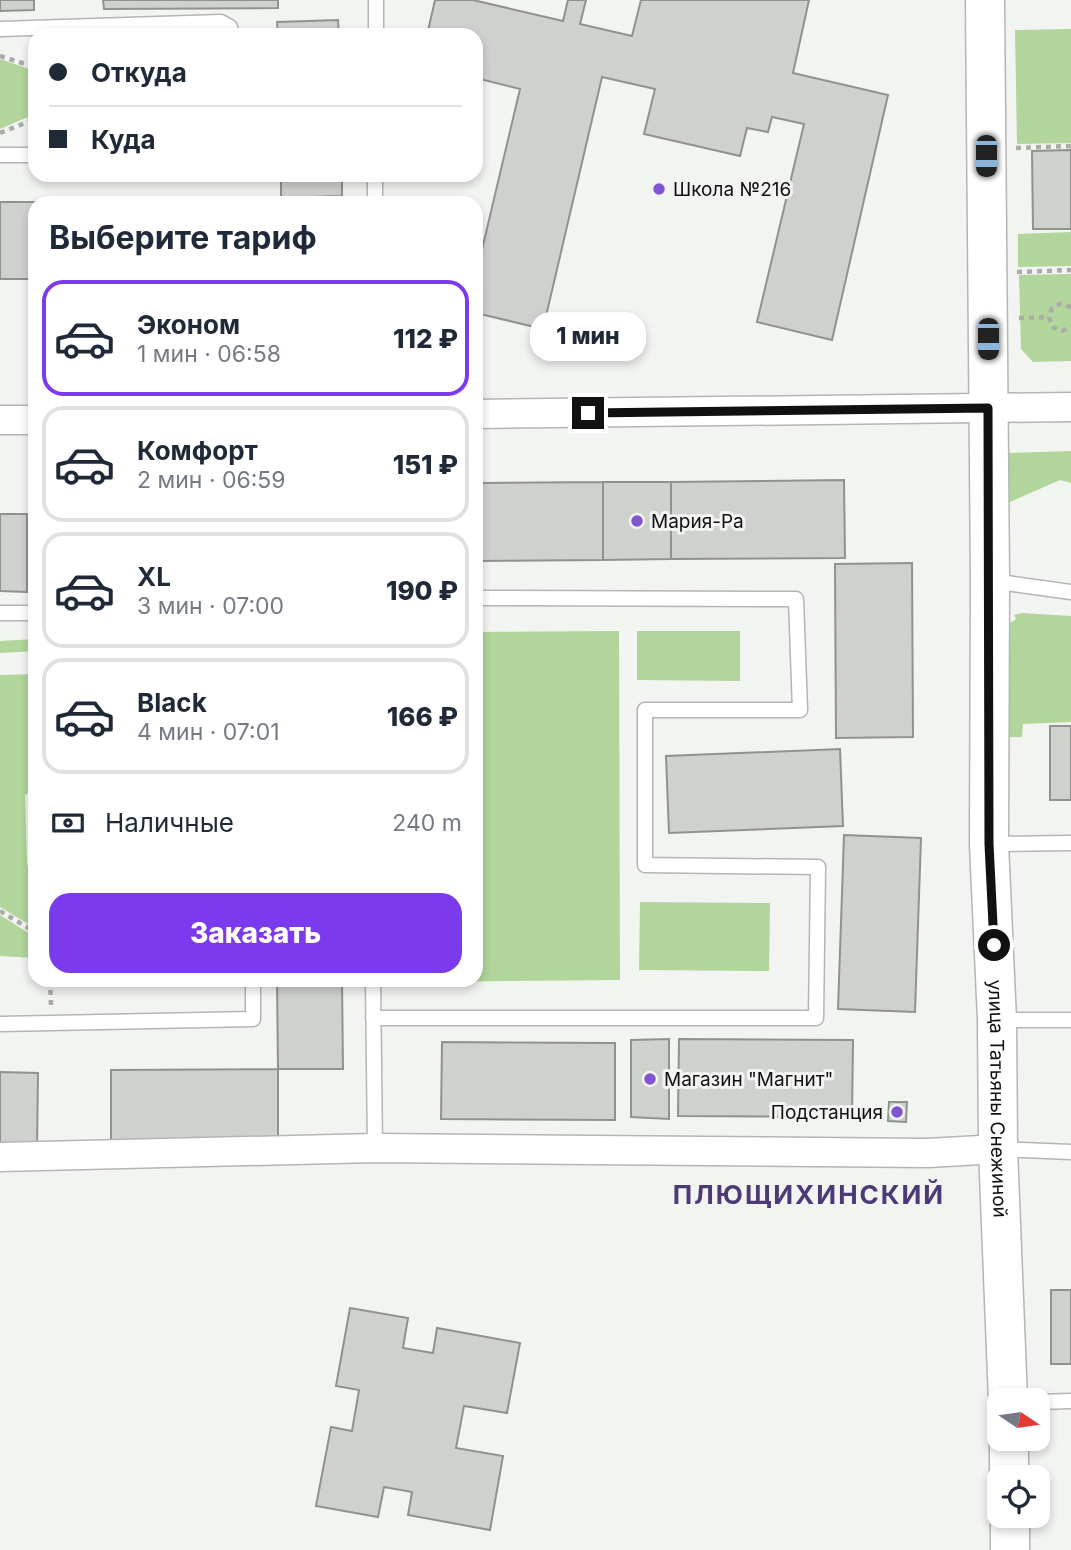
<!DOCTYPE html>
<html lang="ru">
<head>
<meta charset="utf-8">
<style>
	:root { --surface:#fff; --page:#f6f6f7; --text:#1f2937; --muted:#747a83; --line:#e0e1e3; --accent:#7c3aed }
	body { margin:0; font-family:Inter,sans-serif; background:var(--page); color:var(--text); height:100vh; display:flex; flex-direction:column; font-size:26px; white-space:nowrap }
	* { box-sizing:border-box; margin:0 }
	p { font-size:23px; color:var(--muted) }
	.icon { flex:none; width:38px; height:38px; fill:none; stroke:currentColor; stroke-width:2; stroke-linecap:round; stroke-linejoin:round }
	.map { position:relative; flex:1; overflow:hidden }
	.drawer { position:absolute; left:28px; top:196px; width:455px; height:791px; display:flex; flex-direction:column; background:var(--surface); border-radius:21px; box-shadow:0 4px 10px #0003 }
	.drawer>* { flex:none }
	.banner { position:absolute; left:28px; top:28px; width:455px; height:154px; border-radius:21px; box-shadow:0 4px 10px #0003; display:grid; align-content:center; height:154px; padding:0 21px; background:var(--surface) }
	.needle { width:46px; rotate:103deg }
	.buttons { position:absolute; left:987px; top:1388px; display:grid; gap:14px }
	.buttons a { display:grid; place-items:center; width:63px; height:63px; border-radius:14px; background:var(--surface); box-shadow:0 4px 10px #0003; font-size:35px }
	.end { position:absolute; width:32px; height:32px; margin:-16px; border:9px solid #101110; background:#fff; box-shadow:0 0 0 4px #fff }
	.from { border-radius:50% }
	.bubble { position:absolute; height:49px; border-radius:21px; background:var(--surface); box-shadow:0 4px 10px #0003; font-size:23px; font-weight:800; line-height:49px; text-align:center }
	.car { position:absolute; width:21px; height:42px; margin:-21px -10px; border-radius:9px; box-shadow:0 0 5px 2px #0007; background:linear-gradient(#222 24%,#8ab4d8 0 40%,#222 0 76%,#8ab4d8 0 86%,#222 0) }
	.banner b { display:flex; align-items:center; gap:24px; height:66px; font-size:26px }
	.banner b+b { border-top:2px solid var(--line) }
	.banner i { width:18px; height:18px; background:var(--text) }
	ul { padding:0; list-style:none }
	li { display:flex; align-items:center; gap:21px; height:116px; margin:0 14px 10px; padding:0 7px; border:4px solid var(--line); border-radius:21px }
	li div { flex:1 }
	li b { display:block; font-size:26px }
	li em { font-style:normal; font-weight:800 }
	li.on { border-color:var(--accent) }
	li>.icon { width:63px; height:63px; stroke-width:1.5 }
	h2 { padding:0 21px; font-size:32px; line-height:84px }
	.pay { display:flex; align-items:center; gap:18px; height:77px; padding:0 21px; font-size:26px }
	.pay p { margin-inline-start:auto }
	.button { display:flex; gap:14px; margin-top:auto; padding:14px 21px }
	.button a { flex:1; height:80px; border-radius:21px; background:var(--accent); color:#fff; font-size:28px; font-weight:800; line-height:80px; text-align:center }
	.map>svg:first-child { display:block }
	.green { fill:#b1d59b }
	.building { fill:#cfd1ce; stroke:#90928f; stroke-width:2 }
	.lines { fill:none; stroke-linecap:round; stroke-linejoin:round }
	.lane-casing { stroke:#b4b6b3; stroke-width:17 }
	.street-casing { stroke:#b4b6b3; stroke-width:31 }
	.secondary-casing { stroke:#b4b6b3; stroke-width:41 }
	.path { stroke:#abacaa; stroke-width:4.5; stroke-dasharray:5 5; stroke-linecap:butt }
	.lane { stroke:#fff; stroke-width:14 }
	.street { stroke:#fff; stroke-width:28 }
	.secondary { stroke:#fff; stroke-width:38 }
	.route { stroke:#101110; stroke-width:9 }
	.poi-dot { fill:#8155ce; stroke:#f2f4f1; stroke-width:2.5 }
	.labels { text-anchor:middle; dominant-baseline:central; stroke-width:6; stroke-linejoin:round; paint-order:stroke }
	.poi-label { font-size:19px; fill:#101110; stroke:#f2f4f1; text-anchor:start }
	.street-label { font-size:19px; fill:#101110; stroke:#f2f4f1 }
	.district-label { font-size:26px; font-weight:bold; letter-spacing:2px; fill:#4d3975; stroke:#f2f4f1 }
</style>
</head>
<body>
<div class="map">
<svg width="1071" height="1550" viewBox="0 0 1071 1550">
	<rect width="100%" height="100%" fill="#f2f4f1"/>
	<path class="green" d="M1071,29V143L1017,144L1015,30Z
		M0,59L35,71V114L0,129Z
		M1071,232V266L1018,267V234Z
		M1071,274V361L1033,362L1021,349L1019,275Z
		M1071,451V483L1060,480L1003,505L1006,453Z
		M1022,613L1071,616V722L1023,724L1022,737H1009L1010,623L1016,619L1014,615Z
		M619,631L620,980L412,982V980H476V632Z
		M637,631H740V681L637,680Z
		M35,639V651L0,653V641Z
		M35,674V790L25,795L27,866H35V928L0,907V675Z
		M640,902L770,903L769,971L639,970Z
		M0,915L35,937V958L0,956Z"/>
	<path class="building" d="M0,0H34V10L0,11Z
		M103,0H278V8L104,9Z
		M435,0H473L563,21L568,0H586L580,24L632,36L641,0H809L793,73L888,95L832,340L757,322L804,124L772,117L768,132L747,128L740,156L644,134L655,89L602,77L543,329L476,313V275L520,89L476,78V35H427Z
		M338,20L339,35H278L277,22Z
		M1071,150V229H1033L1032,151Z
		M281,175H342V196L281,198Z
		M0,202H42L35,203V279H0Z
		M844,480L845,558L671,559V482Z
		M603,482V560L476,561V483Z
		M603,482H671V559L603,560Z
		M0,514H27V592L0,591Z
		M912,563L913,737L836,738L835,564Z
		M1050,726H1071V800H1050Z
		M840,749L843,826L669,833L666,756Z
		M844,835L921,838L915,1012L838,1009Z
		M277,980H342L343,1069H278Z
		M669,1039V1119L631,1117V1040Z
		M679,1039L853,1040L852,1117L678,1116Z
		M442,1042L615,1043V1120L441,1119Z
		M278,1069V1142L111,1143V1070Z
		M0,1072L38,1073L37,1150H0Z
		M889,1102H907L906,1122L888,1121Z
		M1051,1290H1071V1364H1051Z
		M350,1308L408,1318L403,1348L433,1353L437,1328L520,1343L507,1413L464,1406L456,1448L503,1456L490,1530L408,1515L412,1492L384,1487L378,1517L316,1506L331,1427L352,1431L359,1390L336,1386Z"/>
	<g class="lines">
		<g class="lane-casing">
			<path id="lane" d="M0,29L221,22L230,27L232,35
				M376,35V0
				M0,155H35
				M375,203V175
				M992,581L1071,592
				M0,613H35
				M990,844L1071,843
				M373,980L375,1148
				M373,1018H816L818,867L645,865V710H800L796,599L476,598
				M999,1020H1071
				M0,1024L253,1019V980
				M999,1149L1071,1152
				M1038,1402L1071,1401"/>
		</g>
		<g class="street-casing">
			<path id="street" d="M476,414L1071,407
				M0,420H35
				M0,1157L375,1148L928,1153L998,1149"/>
		</g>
		<g class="secondary-casing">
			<g id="secondary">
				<path id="s1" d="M985,0L990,581L989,844L997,1020L998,1149L1008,1400"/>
				<path d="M1009,1438V1477"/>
				<path d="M1010,1516V1550"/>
			</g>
		</g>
		<path class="path" d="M0,56L35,67
			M0,133L35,119
			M1016,148L1071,146
			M1017,272L1071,270
			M1071,307L1060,304L1052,308L1049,318L1053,327L1062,331L1071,327
			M1019,318L1049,317
			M0,911L35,932
			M50,980L51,1005"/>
		<use href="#lane" class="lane"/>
		<use href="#street" class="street"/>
		<use href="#secondary" class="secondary"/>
	</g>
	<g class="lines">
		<path class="route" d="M588,413L988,408L989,844L994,945"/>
	</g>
	<g class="poi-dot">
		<circle cx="659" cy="189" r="7"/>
		<circle cx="637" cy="521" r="7"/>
		<circle cx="650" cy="1079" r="7"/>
		<circle cx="897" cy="1112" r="7"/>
	</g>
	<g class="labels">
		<g class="poi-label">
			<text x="673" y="189">Школа №216</text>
			<text x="651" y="521">Мария-Ра</text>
			<text x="664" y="1079">Магазин "Магнит"</text>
			<text x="883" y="1112" text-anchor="end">Подстанция</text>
		</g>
		<g class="street-label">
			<text stroke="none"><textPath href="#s1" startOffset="1099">улица Татьяны Снежиной</textPath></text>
		</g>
		<g class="district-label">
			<text x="809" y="1194">ПЛЮЩИХИНСКИЙ</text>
		</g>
	</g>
</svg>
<div class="buttons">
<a><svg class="needle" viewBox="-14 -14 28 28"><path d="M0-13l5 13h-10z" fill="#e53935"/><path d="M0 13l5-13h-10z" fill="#747a83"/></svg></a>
<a><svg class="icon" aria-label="locate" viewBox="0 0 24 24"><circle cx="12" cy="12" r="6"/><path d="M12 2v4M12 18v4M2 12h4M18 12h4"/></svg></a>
</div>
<i class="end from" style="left:994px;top:945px"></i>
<i class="end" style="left:588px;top:413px"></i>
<div class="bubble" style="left:530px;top:312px;width:116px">1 мин</div>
<i class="car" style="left:986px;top:156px;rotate:180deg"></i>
<i class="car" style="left:988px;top:339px;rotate:180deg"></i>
<div class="banner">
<b><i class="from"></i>Откуда</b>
<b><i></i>Куда</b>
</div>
<section class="drawer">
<h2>Выберите тариф</h2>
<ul>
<li class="on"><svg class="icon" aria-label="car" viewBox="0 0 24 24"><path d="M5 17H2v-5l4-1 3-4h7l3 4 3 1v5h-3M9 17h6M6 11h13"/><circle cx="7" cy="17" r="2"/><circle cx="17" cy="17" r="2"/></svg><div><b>Эконом</b><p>1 мин · 06:58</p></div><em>112 ₽</em></li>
<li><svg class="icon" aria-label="car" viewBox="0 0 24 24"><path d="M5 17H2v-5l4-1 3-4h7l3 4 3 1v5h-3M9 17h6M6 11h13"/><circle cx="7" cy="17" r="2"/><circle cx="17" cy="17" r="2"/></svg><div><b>Комфорт</b><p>2 мин · 06:59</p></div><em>151 ₽</em></li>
<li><svg class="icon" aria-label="car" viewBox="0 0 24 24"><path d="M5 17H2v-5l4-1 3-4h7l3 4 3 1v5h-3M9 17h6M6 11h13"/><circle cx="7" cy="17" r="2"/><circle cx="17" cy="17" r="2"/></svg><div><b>XL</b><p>3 мин · 07:00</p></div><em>190 ₽</em></li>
<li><svg class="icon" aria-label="car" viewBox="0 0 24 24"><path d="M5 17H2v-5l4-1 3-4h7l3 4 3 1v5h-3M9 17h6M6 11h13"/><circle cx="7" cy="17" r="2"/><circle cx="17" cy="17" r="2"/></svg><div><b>Black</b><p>4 мин · 07:01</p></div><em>166 ₽</em></li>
</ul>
<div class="pay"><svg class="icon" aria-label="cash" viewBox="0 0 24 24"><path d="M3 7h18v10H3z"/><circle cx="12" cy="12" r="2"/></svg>Наличные<p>240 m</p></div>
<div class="button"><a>Заказать</a></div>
</section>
</div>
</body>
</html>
